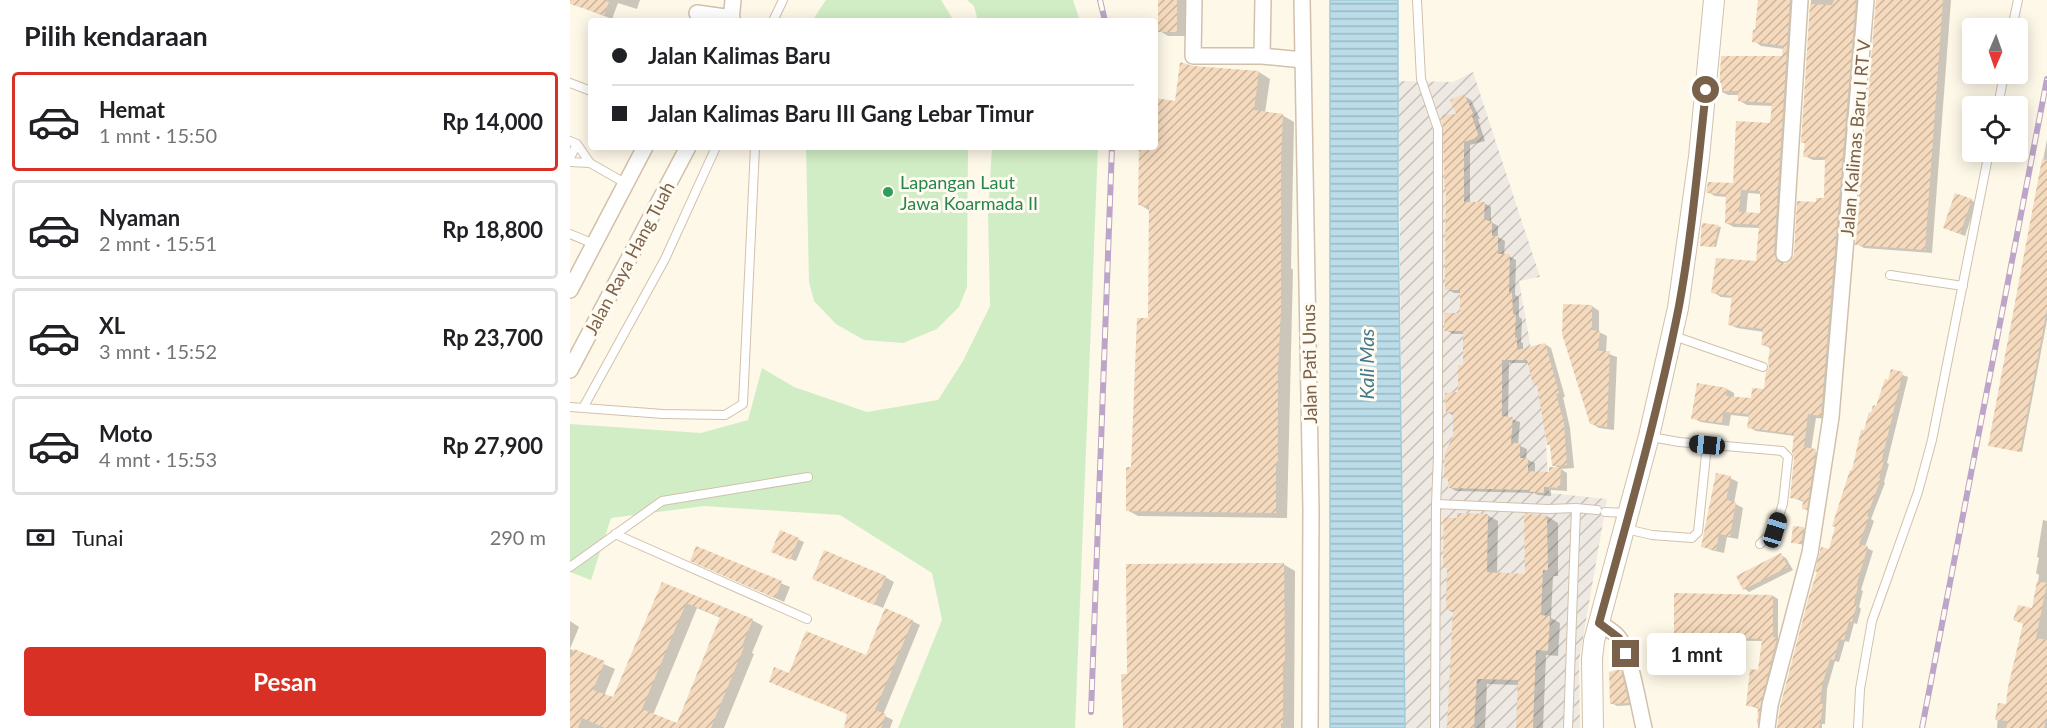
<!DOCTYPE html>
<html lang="id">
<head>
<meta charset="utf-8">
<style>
	:root { --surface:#fff; --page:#f6f6f6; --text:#202124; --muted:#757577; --line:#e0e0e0; --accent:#d93025 }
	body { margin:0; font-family:Lato,sans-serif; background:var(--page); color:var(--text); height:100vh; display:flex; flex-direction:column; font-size:22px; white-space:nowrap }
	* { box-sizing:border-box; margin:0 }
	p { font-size:20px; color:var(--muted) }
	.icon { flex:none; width:33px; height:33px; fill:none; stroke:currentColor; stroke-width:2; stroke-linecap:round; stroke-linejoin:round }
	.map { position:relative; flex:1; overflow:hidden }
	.details { display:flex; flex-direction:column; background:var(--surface); width:570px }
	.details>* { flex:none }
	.guide { position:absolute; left:18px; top:18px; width:570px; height:132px; border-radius:6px; box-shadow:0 3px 15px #0003; display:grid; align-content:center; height:132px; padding:0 24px; background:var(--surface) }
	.needle { width:39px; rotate:182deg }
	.tools { position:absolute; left:1392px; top:18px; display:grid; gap:12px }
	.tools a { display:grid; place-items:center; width:66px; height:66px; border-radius:6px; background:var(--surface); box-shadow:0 3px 15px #0003; font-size:30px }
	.end { position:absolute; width:27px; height:27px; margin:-14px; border:8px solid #7a614a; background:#fff; box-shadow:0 0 0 3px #fff }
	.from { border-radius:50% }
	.bubble { position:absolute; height:42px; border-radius:6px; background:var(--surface); box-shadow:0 3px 15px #0003; font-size:20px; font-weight:700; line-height:42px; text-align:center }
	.car { position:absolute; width:18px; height:36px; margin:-18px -9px; border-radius:8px; box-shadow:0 0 4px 2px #0007; background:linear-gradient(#222 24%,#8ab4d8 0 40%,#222 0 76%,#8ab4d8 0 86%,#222 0) }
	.guide b { display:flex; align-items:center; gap:21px; height:57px; font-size:22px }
	.guide b+b { border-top:2px solid var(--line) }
	.guide i { width:15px; height:15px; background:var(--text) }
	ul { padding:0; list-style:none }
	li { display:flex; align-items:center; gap:18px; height:99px; margin:0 12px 9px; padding:0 12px; border:3px solid var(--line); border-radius:6px }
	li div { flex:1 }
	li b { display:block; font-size:22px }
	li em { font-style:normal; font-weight:700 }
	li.selected { border-color:var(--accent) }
	li>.icon { width:54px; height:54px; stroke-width:1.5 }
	h2 { padding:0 24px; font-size:27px; line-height:72px }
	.pay { display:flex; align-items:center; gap:15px; height:66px; padding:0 24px; font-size:22px }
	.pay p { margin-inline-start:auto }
	.cta { display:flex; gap:12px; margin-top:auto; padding:12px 24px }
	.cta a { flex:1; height:69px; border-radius:6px; background:var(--accent); color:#fff; font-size:24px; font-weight:700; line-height:69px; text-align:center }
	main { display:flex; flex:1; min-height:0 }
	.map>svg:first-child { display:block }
	.industrial { fill:url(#industrial-furrows) }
	.green { fill:#d1edc5 }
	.water { fill:url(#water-rules); stroke:#a0ccdc; stroke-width:1.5 }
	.shadow { fill:#0003; fill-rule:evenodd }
	.building { fill:url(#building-hatch); fill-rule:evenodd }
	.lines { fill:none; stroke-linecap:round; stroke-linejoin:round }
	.service-casing { stroke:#d1c1ac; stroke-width:10 }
	.minor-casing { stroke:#d1c1ac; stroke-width:18 }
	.tertiary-casing { stroke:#d1c1ac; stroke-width:22 }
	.service { stroke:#fff; stroke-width:8 }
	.minor { stroke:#fff; stroke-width:15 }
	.tertiary { stroke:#fff; stroke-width:20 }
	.rail-casing { stroke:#bda5c9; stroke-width:6 }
	.rail { stroke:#fffbf0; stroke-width:4; stroke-dasharray:11; stroke-linecap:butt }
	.route { stroke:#7a614a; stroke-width:8 }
	.leisure-dot { fill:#2e9e5b; stroke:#fffbf0; stroke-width:2 }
	.labels { text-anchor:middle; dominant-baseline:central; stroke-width:6; stroke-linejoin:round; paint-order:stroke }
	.street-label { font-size:18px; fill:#7a614a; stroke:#fffbf0 }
	.leisure-label { font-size:18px; fill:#27864d; stroke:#fffbf0; text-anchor:start }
	.water-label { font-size:20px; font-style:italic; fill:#41798f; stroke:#fffbf0 }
</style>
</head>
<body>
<main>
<section class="details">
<h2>Pilih kendaraan</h2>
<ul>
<li class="selected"><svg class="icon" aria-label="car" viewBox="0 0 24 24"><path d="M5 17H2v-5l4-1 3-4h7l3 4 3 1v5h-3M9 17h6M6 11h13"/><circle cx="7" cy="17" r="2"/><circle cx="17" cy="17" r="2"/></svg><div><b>Hemat</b><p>1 mnt · 15:50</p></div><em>Rp 14,000</em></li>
<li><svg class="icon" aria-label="car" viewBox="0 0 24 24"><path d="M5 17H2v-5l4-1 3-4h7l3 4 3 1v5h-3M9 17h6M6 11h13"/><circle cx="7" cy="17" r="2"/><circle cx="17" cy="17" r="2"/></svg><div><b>Nyaman</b><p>2 mnt · 15:51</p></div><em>Rp 18,800</em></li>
<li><svg class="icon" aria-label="car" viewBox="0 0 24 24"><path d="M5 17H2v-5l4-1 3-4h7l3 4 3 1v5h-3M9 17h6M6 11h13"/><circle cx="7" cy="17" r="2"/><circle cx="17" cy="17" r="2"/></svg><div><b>XL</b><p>3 mnt · 15:52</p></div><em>Rp 23,700</em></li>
<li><svg class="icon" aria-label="car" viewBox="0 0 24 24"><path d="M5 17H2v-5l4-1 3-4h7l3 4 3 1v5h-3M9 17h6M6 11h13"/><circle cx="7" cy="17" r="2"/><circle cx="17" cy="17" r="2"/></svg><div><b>Moto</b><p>4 mnt · 15:53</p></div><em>Rp 27,900</em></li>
</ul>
<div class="pay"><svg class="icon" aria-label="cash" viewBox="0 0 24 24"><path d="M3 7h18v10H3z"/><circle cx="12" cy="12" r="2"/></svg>Tunai<p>290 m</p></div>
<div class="cta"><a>Pesan</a></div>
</section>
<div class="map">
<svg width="1477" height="728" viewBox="0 0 1477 728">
	<defs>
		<pattern id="industrial-furrows" width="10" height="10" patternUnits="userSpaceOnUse" patternTransform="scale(1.5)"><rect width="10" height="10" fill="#eee9e2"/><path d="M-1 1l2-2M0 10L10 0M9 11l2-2" fill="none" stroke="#c6c0b9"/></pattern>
		<pattern id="water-rules" width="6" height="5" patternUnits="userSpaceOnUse" patternTransform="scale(1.5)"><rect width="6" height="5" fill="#bbdde9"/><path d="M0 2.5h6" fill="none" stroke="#9db7bf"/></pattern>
		<pattern id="building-hatch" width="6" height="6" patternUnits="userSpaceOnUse" patternTransform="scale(1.5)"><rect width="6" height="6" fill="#f5dabe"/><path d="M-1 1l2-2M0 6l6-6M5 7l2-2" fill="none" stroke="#cbb49c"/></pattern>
	</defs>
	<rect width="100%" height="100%" fill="#fef8e8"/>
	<path class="industrial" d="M903,72L970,277L949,281L975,428L979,493L1037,499L1009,661L1010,728H835L828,81L883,82Z"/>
	<path class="green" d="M256,0H371L384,21H242Z
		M397,0H503L510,21H408L404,6Z
		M236,147H398L397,287L389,307L367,329L333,343L294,340L266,324L244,301L239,282Z
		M422,147H528L505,728H328L372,620L362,573L270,515L134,506L41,518L21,580L0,572V424L131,433L178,420L192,368L224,387L297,412L368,400L393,361L420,306L418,213Z"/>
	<path class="water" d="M760,0H828V216L835,728H760Z"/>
	<path class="shadow" d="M9,0H70L67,9L48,3L42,19L16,9L8,5Z
		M590,0H615V36H598L590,31Z
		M1189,0H1229L1212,259L1214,264H1220L1225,256L1247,204L1255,199L1257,160H1243L1235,156L1236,144L1232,142L1241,0H1296L1259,419L1246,418L1241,450L1253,455L1241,513L1234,508V502L1221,497L1226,457L1225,436L1186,431L1179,427L1180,417L1161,415L1159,426L1131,422L1123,418L1157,389L1164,393V398L1182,399L1195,391L1200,369V348L1192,344L1194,332L1167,328L1159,324L1163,298L1151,297L1143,292L1188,263L1190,228L1164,227L1156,223L1158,197L1145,196L1138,192L1165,184L1202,125L1203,106L1177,105L1170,101V95H1158L1150,91L1214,58V49L1191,46L1184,41L1187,31ZM1178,193L1192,194V215L1176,214Z
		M1307,0H1381L1362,253L1294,248L1287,244Z
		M623,67L689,72L700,79L695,113L712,115L724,122L721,268L723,270L717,518L568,516L557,510L580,320V211L569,204L570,147H585V100L606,102Z
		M894,96L901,100L910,119H908L915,141L900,145V203H914L921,207V222L928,226V237L935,241L934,256H939L946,260L945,295L949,297V317L952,319L951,342L953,343V350L975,344L981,348L995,397H993L1000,428L1004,468L991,469L997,473V491L981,490V496L968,495L964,493L886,491L879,487V479L876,477L884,437V416L877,412L890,394L894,367V334H883L876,330L891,315V293H884L877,289L888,116ZM939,363H959L965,384L968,386L978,444L982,446L984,465L990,469L981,473H965V463L956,459L957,449L948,445L950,422L938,418Z
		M1477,139V320L1452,452L1419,445Z
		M1401,200L1406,203L1395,236L1375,228Z
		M1134,225L1151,227L1146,247L1134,246Z
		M1022,306L1029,311V332L1037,336L1036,353L1047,357L1044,430L1029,428L1021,423Z
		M1322,371L1338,377L1317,463L1319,464L1314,482L1315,483L1301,519L1304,521L1295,547L1303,551L1291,590L1293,591L1289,607L1291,609L1287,624L1284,623L1279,642L1275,641L1269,662L1265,661L1257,689L1255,724H1252V728H1208L1295,432L1319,382Z
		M1160,478L1168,482L1164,503L1173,508L1168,539L1157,537L1154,553L1141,550L1133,546Z
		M917,515L928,521L927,574L956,575L977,516L988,523V576H983L981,618L990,623L988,656L976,655L973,728H948L950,685L917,684L915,728H879L884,613L877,609Z
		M1473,520L1477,521V728H1427L1429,704L1438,706L1464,610L1469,575L1466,573L1469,558L1467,557Z
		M1234,528L1239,531L1237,546L1223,542Z
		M211,532L234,542L226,561L208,554Z
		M127,548L220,587L214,602L130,565Z
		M1211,555L1216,558L1223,570L1179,592L1174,588Z
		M713,564L725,571L724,728H554L558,675Z
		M315,577L324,582L313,608L244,579Z
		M93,584L182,620L193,626L182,653L184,654L154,728H0V621L9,627L0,649L45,669L34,696L44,699ZM127,608L151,618L108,725L83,715Z
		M1203,596L1208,599V640L1212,643L1193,728H1188L1189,709L1178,705L1190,671L1193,641L1110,640L1105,637Z
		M342,621L350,625L313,715L323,720L320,728H275L278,714L201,681L297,657Z
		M1051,671L1056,674L1063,705L1047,706L1042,703Z"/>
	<path class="building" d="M0,0H33L39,2L34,15L0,4Z
		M588,0H607V32H588Z
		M1188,0H1220L1204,253L1208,262L1214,264L1219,262L1224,255L1227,201L1246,202V198H1254L1255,157H1233L1235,143H1231L1240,4L1262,5L1264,0H1286L1251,416L1238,414L1234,447L1246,449L1237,510L1232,509L1233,500L1220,498L1224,458L1222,452L1224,434L1177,428L1179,414L1153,412L1152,423L1121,419L1127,383L1157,388L1156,396L1181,398L1182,388L1194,389L1196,372L1199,368L1198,363L1200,346L1191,345L1193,329L1158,325L1162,296L1141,293L1146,258L1186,261L1189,225L1155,223L1156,194L1136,193L1138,182L1163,183L1166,121L1200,123L1202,103L1168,101V91H1149L1151,56H1212L1213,46L1182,42L1183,29L1185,30ZM1171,190L1190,191V213L1169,212Z
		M1306,0H1373L1355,250L1285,245Z
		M610,62L623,66L689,71L684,110L713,114L711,159V311L708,369V463H706V513L556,511V467H561L567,318H578L579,206L568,205L569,147H585V98L605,101Z
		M894,94L904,115L902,116L909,137L894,142V202H915L914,220L922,221V236H928V254H940L939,292H942L943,314H946L945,338H947V350L975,343L989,393L986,394L994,423L997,465L982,466L980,445H977L967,385H963L957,360H932V416L943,417L941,443H950V458H958V471L979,472V467H991L990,488L974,487V493L960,492V490L878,488V478H874L875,453L883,436V412L876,413L875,393L888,392V365H893V331H874L875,313H890V290H875L876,189H875L872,115L886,114L880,100Z
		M1472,159L1477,160V309L1450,452L1418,446Z
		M1385,193L1402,199L1390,234L1373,228Z
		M1132,223L1149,225L1144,247L1130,246Z
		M993,304L1022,305V330L1030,331L1028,351H1040L1037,427L1020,424L992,334Z
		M1321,369L1333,372L1312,459L1314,460L1309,478L1311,479L1297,516L1299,517L1289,544L1298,546L1286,586H1288L1284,604H1287L1282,622L1279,621L1274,640L1269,639L1264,660L1260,659L1252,685L1250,704H1253L1252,713L1249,728H1207L1210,707L1239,596L1247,572L1245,571L1251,547L1259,549L1265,527L1262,526L1280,470H1282L1291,430H1294L1299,412L1301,413L1303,405L1306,406L1315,379L1318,380Z
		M1146,473L1161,476L1156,500L1166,502L1160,536L1149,534L1146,550L1131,547Z
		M887,513L918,514L917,572L955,574L954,514L977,515L978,571L973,570L971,615L980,616L978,651L966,650L963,728H946L948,680L907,679L904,728H877L883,610H876L877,568H873L874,518H887Z
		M1223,526L1234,527L1231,544L1221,543Z
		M210,530L229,538L220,560L201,552Z
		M126,546L212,581L205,598L120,561Z
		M254,550L316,576L304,605L242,579Z
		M1211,553L1218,567L1173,590L1166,576Z
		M714,563L715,664H713V723H711V728H553L551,674H557L556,564Z
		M1467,581L1477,583L1466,638L1477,640V717L1474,728H1436L1438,721L1425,720L1428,703L1436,704L1438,687L1453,624L1443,620L1448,605L1462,608Z
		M92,582L183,619L172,646L174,647L141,728H35L12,718L8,728H0V659L4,649L35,661L23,690L43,697ZM116,603L150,617L107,723L72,709Z
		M1104,593L1203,595V637L1207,638L1191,703L1187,728L1188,707L1176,706L1180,669L1188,670L1192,639L1104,637Z
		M315,608L343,620L305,710L316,714L311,728H274L277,714L199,682L204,667L219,673L236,631L296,655Z
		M1051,669L1059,703L1040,704L1039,672Z"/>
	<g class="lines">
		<g class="service-casing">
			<path id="service" d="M847,0L851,79L868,129V457L866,504L865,728
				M203,21L213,0
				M1442,28L1448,0
				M0,83L21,91
				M1428,106L1434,74
				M0,141L7,144L20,163L55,183
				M0,158L7,144
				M0,162L20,163
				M0,234L24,244
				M1320,275L1393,286
				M1104,336L1193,367
				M0,407L93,414L155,415L173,404L185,147
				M13,408L95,259L146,147
				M1081,437L1109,442L1212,451L1218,457L1213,503L1205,530L1190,544
				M866,504L978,509L1006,508L1027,510
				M1035,512L1057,513
				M1056,529L1082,535L1122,538L1128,532L1137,445
				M45,534L237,619
				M0,567L92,501L238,477
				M998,728L1006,508
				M1288,728L1290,689L1302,621L1348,492L1362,440L1419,152"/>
		</g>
		<g class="minor-casing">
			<path id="minor" d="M624,0L623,56H692L733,60
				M732,0L741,510L740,728
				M127,13L162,18
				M161,21L163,0
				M692,56L693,0
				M1214,254L1230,0
				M0,290L75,147
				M0,370L118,147
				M1029,623C1035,627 1043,631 1048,637C1060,651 1069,708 1074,728
				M1197,728L1200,705L1240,553L1261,417L1296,0"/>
		</g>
		<g class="tertiary-casing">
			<path id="tertiary" d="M1023,728L1022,659L1024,641L1079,436L1108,308L1129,157L1144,0"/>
		</g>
		<use href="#service" class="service"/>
		<use href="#minor" class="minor"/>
		<use href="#tertiary" class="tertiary"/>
		<g class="rail-casing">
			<path id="rail" d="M530,0L535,21
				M521,712L542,147
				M1352,728L1477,79"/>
		</g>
		<use href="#rail" class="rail"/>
	</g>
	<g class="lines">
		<path class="route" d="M1056,654L1049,638L1029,623C1058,518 1088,413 1109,306C1122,235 1128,162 1136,90"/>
	</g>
	<circle class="leisure-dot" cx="318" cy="192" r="6"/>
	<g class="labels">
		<g class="street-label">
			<text transform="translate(1285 138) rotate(-85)">Jalan Kalimas Baru I RT V</text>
			<text transform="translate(59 258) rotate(-62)">Jalan Raya Hang Tuah</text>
			<text transform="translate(739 364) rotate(-91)">Jalan Pati Unus</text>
		</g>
		<g class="leisure-label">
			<text x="330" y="182">Lapangan Laut<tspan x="330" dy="21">Jawa Koarmada II</tspan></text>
		</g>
		<g class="water-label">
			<text transform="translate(796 364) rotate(-90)">Kali Mas</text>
		</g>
	</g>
</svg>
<div class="tools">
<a><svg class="needle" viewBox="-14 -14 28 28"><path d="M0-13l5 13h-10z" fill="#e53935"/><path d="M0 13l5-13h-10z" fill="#757577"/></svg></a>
<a><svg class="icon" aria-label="locate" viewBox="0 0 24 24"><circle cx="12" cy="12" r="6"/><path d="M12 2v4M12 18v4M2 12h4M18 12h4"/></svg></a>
</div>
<i class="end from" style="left:1136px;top:90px"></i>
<i class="end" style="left:1056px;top:654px"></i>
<div class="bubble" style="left:1077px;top:633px;width:99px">1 mnt</div>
<i class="car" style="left:1137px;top:445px;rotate:276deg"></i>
<i class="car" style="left:1205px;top:530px;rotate:17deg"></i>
<div class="guide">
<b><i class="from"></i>Jalan Kalimas Baru</b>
<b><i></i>Jalan Kalimas Baru III Gang Lebar Timur</b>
</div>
</div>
</main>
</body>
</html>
